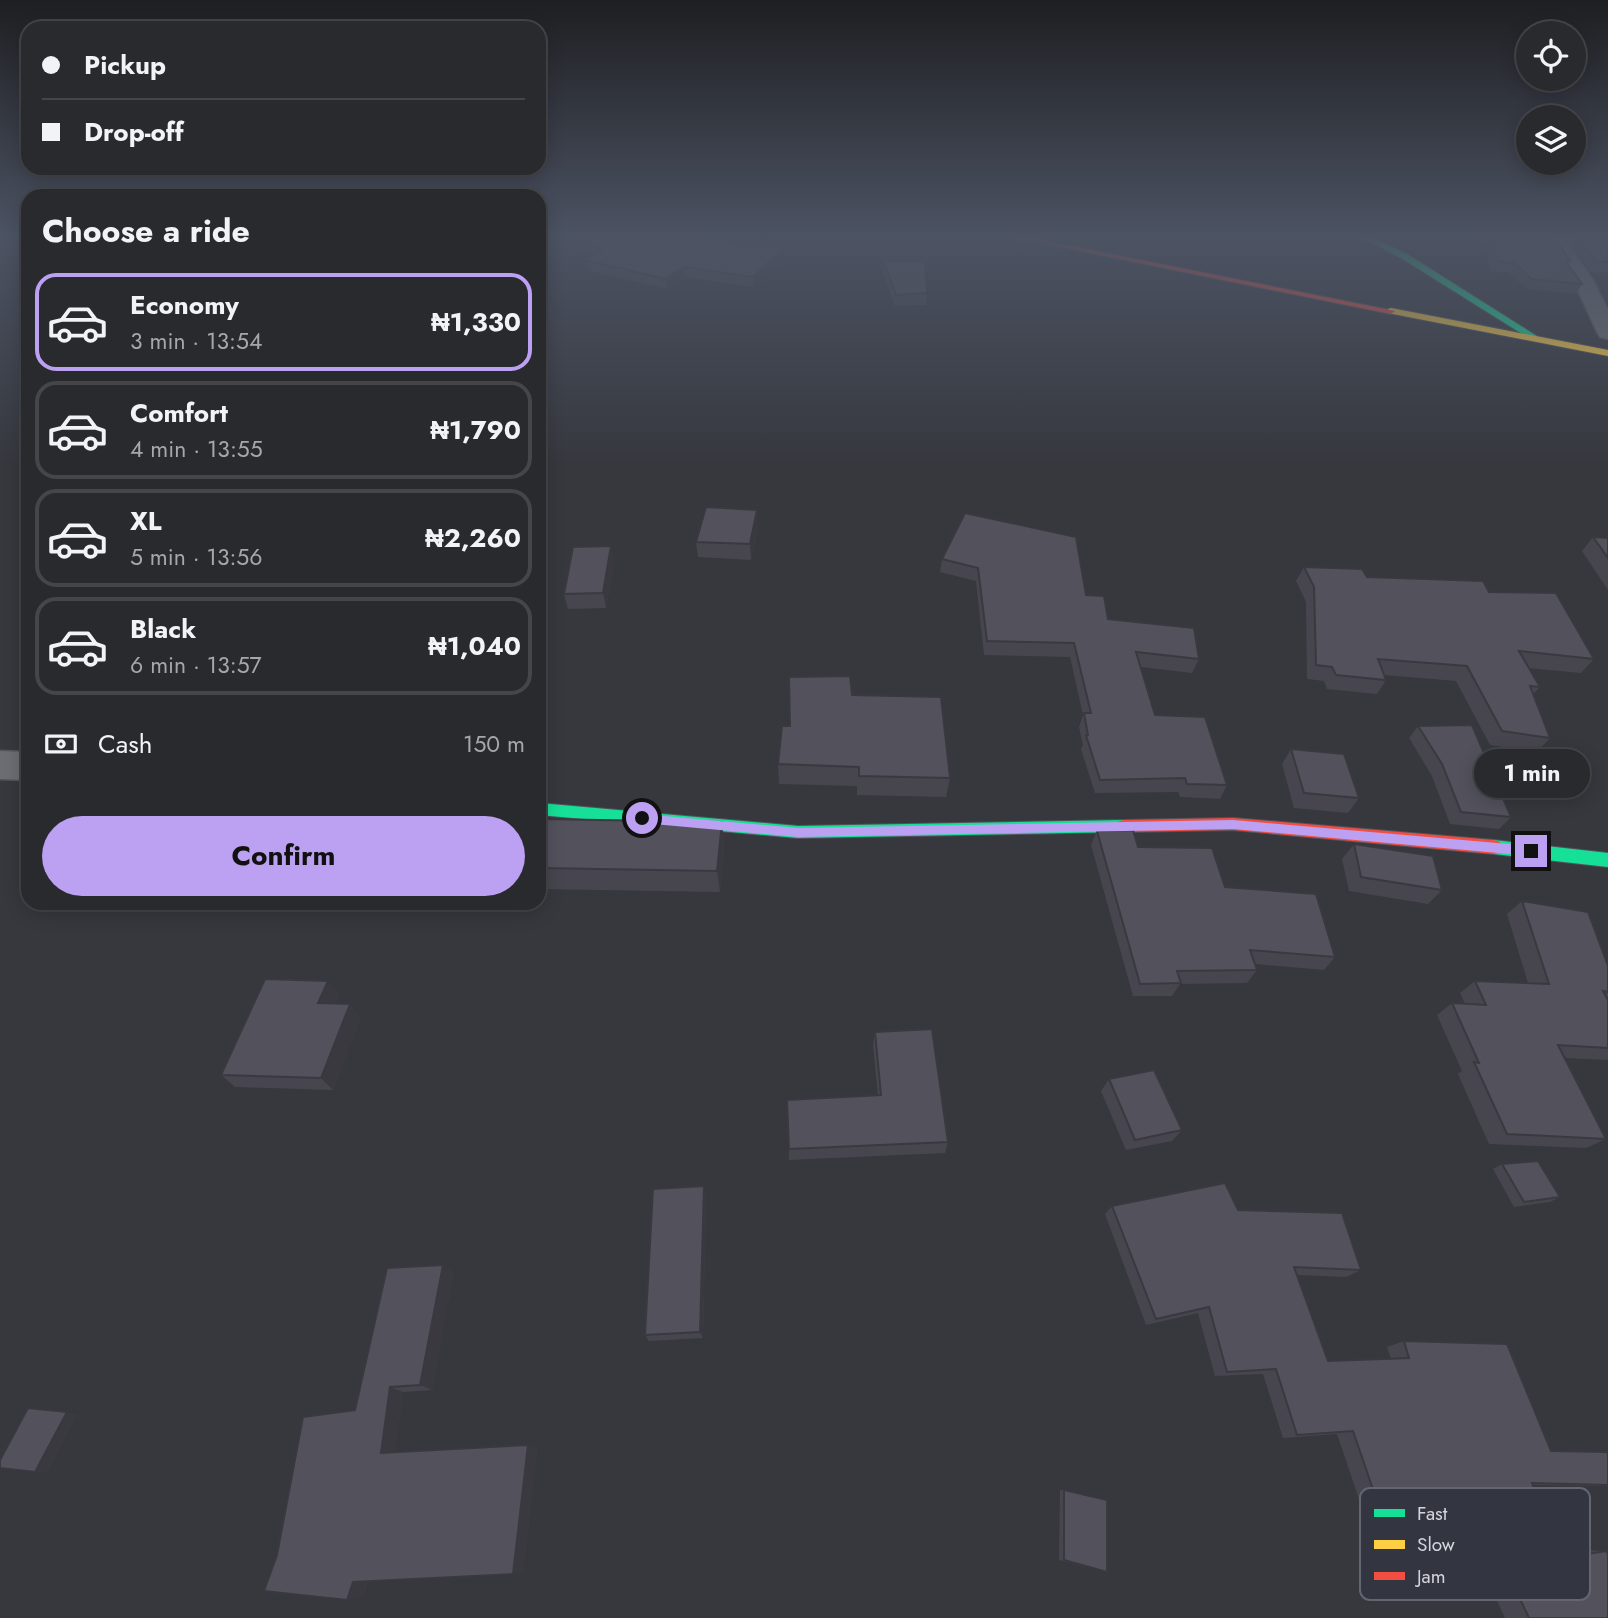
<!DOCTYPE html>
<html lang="en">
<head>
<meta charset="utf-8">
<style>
	:root { --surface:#282a2e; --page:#303236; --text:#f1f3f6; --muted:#a5a7aa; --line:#44464a; --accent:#bca0f2 }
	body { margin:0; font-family:Jost,sans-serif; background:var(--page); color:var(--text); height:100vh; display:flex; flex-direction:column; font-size:26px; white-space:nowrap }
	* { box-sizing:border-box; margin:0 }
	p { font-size:23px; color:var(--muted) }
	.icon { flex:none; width:38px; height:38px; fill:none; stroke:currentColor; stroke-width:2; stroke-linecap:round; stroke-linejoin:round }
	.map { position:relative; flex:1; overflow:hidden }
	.sheet { position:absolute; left:21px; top:189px; width:525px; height:721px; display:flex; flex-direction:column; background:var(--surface); border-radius:21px; box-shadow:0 4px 18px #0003,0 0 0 2px var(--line) }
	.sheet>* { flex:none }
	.top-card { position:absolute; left:21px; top:21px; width:525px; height:154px; border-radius:21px; box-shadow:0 4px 18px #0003,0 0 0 2px var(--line); display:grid; align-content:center; height:154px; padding:0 21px; background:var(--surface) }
	.controls { position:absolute; left:1516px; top:21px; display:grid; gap:14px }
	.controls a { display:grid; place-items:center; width:70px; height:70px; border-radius:50%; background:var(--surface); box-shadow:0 4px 18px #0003,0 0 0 2px var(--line); font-size:35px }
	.end { position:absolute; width:32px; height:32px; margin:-16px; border:9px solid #bca0f2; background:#111; box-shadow:0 0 0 4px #111 }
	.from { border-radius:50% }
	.bubble { position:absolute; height:49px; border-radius:24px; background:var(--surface); box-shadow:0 4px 18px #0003,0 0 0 2px var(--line); font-size:23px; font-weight:700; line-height:49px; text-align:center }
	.top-card b { display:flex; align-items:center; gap:24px; height:66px; font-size:26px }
	.top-card b+b { border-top:2px solid var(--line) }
	.top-card i { width:18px; height:18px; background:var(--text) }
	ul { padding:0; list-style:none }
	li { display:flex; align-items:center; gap:21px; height:98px; margin:0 14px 10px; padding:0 7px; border:4px solid var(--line); border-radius:21px }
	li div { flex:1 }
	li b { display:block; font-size:26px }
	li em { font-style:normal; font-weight:700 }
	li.on { border-color:var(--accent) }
	li>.icon { width:63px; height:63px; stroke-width:1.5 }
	h2 { padding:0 21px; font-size:32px; line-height:84px }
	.pay { display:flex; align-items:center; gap:18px; height:77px; padding:0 21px; font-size:26px }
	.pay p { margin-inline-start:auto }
	.button { display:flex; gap:14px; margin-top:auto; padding:14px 21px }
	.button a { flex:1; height:80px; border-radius:42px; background:var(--accent); color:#111; font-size:28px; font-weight:700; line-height:80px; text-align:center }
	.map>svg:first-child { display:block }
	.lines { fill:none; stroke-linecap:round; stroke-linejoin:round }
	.street-casing { stroke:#52545a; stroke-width:3 }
	.fast-casing { stroke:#52545a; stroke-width:2 }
	.slow-casing { stroke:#52545a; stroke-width:2 }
	.jam-casing { stroke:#52545a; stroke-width:2 }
	.street { fill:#6c6d72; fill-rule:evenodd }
	.fast { fill:#16e098; fill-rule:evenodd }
	.slow { fill:#ffcf43; fill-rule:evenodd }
	.jam { fill:#f24e42; fill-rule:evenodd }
	.wall { fill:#47464f }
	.shaded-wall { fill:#3a3940 }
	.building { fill:#53515c; stroke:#3a3940; stroke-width:2 }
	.route { fill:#bca0f2 }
	.key { fill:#333641; stroke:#636670; stroke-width:2 }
	.key-label { font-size:19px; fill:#d4d5dd }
</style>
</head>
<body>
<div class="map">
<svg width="1608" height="1618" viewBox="0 0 1608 1618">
	<rect width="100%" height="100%" fill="#36383e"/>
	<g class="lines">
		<g class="street-casing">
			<path id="street" d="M1546,238H1564L1593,280L1608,310V339L1600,337L1597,332L1573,280Z
				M0,751L28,752V780L0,779Z"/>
		</g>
		<g class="fast-casing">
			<path id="fast" d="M1363,238H1373L1407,254L1540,338L1532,340L1401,258Z
				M539,803L798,826L1123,820L1129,822L1131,826L1129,830L1123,832L798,838L539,815Z
				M1494,840L1608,853V867L1494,854L1488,852L1486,847L1488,842Z"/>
		</g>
		<g class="slow-casing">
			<path id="slow" d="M1391,308L1608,350V356L1388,313V309Z"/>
		</g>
		<g class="jam-casing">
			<path id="jam" d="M1016,238H1031L1395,311L1391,314Z
				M1233,818L1494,840L1500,842L1502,847L1500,852L1494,854L1233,830L1123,832L1117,830L1115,826L1117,822L1123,820Z"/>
		</g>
		<use href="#street" class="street"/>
		<use href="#fast" class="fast"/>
		<use href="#slow" class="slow"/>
		<use href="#jam" class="jam"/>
	</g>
	<path class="wall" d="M695,238L692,239L783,248V258L754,287L685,277L667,289L587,270L585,260L593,255L581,250L580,241Z
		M1484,238H1555L1570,261L1568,264L1582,284L1576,294L1527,289L1509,273L1491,271Z
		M1566,238H1608V273L1591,272Z
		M884,261L927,293L926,305L895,306L883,272Z
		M758,525L751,560L698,557L696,542Z
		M1593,537L1608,538V590L1582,551Z
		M942,559L1086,595L1108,619L1199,659L1192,673L1141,667L1155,715L1227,785L1220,799L1180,797L1178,792L1095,793L1081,749L1083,745L1079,727L1083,715L1070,657L984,655L976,581L940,572Z
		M614,562L606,608L568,609L564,594Z
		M1304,567L1367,577L1489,592L1594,659L1581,673L1528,668L1540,687L1533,694L1550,738L1537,752L1490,745L1456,681L1384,675L1386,680L1377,694L1327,689L1324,681L1307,679L1306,602L1296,581Z
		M852,695L950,778L946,797L857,795V786L779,784L778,764L790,726Z
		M1418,726L1511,817L1499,829L1450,824L1432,776L1409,738Z
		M1291,749L1359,798L1348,813L1294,808L1282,764Z
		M539,819L722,822L724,844L720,892L539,889Z
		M1097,831L1138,847L1225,887L1335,957L1324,970L1255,964L1257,970L1247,983L1180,984L1172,996H1133L1091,845Z
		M1354,844L1442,890L1428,904L1349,891L1342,859Z
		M1522,901L1608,966V1060L1565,1058L1606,1139L1586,1148L1489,1144L1458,1074L1462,1071L1437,1015L1452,1003L1465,1004L1460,993L1475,981L1528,983L1507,914Z
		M328,981L339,994L335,1004L361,1017L333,1090L235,1087L221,1075Z
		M875,1032L948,1142L945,1153L789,1160L787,1100L878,1096L873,1044Z
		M1109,1079L1182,1130L1172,1141L1126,1150L1101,1091Z
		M1502,1164L1560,1197L1550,1202L1514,1207L1493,1169Z
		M704,1186L706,1195L703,1338L649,1341L645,1335Z
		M1112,1206L1238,1210L1361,1270L1346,1277L1297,1275L1328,1361L1391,1359L1387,1347L1404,1341L1551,1451L1608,1454V1486L1533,1485L1540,1505L1518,1506L1445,1502L1361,1505L1337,1434L1283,1438L1263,1374L1215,1376L1198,1313L1146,1325L1105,1214Z
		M443,1265L453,1273L432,1390L403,1392L395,1452L537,1448L523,1573L368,1581L363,1597L277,1555L355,1410Z
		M1060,1490H1064L1107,1572L1059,1560Z
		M1579,1550L1606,1551L1608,1618H1505L1481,1566Z"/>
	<path class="shaded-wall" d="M783,248V258L754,287L753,277Z
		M684,267L685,277L667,289L666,279Z
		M757,510L758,525L751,560L750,544Z
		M611,546L614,562L606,608L603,593Z
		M722,822L724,844L720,892L717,871Z
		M328,981L339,994L330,1016L318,1003Z
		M350,1004L361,1017L333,1090L321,1078Z
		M704,1186L706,1195L703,1338L700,1332Z
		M443,1265L453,1273L432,1390L420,1385Z
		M390,1387L403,1392L395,1456L381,1453Z
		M67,1412L78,1414L48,1473L35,1472Z
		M528,1445L537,1448L523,1573L513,1574Z
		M368,1580L363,1597L347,1600L353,1582Z"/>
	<path class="building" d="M588,238H677L783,248L753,277L684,267L666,279L585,260L602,250L580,241Z
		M1491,238H1555L1570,261H1565L1582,284L1532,279L1514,263L1497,261Z
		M1579,238H1608V262H1597Z
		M884,261L925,262L927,293L896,295Z
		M706,507L757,510L750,544L696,542Z
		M965,513L1076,537L1086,595L1104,596L1108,619L1194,628L1199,659L1136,652L1155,715L1205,717L1227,785L1187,784L1185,778L1100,780L1086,735H1088L1084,713H1091L1074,643L987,641L978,568L942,559Z
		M1593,537L1608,538V558Z
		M611,546L603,593L564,594L573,547Z
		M1304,567L1362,569L1367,577L1483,581L1489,592L1556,593L1594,659L1519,651L1540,687L1530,686L1550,738L1502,731L1467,666L1378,659L1386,680L1336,675L1332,667L1316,665L1314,587Z
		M850,676L852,695L941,697L950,778L859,776V767L778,764L782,726H790L789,677Z
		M1472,725L1511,817L1461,812L1442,764L1418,726Z
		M1291,749L1344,754L1359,798L1304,793Z
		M539,819L722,822L717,871L539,868Z
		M1133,830L1138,847L1212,848L1225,887L1316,894L1335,957L1250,950L1257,970L1177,971L1181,983L1140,984L1097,831Z
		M1354,844L1433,856L1442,890L1361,877Z
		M1522,901L1588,912L1608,966V992L1603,991L1608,1000V1048L1558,1045L1606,1139L1507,1134L1474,1062L1479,1063L1452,1003L1486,1005L1475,981L1549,984Z
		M265,979L328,981L318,1003L350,1004L321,1078L221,1075Z
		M932,1029L948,1142L789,1149L787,1100L881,1095L875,1032Z
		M1154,1070L1182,1130L1135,1140L1109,1079Z
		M1538,1161L1560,1197L1524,1202L1502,1164Z
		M1225,1183L1238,1210L1342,1213L1361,1270L1294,1267L1328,1361L1409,1358L1404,1341L1507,1344L1551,1451L1607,1452L1608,1454V1485L1532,1483L1540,1505L1464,1501L1378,1504L1353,1431L1297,1435L1276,1369L1227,1372L1209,1307L1156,1319L1112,1206Z
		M704,1186L700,1332L645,1335L653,1189Z
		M443,1265L420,1385L390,1387L381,1453L528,1445L513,1574L353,1582L347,1600L264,1591L277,1555L303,1417L355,1410L387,1268Z
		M28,1408L67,1412L35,1472L0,1468V1460Z
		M1064,1490L1107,1500V1572L1064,1560Z
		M1606,1551L1608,1554V1618H1529L1505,1567Z"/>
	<linearGradient id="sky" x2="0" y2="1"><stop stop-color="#1e1f22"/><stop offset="0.51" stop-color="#4c5363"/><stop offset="1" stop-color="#4c5363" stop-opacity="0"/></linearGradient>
	<rect width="1608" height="464" fill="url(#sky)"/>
	<path class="route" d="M642,814L798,828L1233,820L1531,846L1537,851L1531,856L1233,829L798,837L642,823L637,818Z"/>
	<rect x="1360" y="1488" width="230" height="112" rx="10" class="key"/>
	<rect x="1374" y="1509" width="31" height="8" fill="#16e098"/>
	<rect x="1374" y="1540" width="31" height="9" fill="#ffcf43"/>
	<rect x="1374" y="1572" width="31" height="8" fill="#f24e42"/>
	<g class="key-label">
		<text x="1417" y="1520">Fast</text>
		<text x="1417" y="1551">Slow</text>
		<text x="1417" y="1583">Jam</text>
	</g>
</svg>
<div class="controls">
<a><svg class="icon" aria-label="locate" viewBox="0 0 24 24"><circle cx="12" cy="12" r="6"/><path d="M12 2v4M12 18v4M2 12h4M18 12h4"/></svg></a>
<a><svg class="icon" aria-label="layers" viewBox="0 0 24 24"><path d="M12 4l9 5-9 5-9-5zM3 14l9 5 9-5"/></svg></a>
</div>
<i class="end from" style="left:642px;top:818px"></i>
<i class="end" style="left:1531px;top:851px"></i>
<div class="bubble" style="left:1474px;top:749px;width:116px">1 min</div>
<div class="top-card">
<b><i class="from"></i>Pickup</b>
<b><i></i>Drop-off</b>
</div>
<section class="sheet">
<h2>Choose a ride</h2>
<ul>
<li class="on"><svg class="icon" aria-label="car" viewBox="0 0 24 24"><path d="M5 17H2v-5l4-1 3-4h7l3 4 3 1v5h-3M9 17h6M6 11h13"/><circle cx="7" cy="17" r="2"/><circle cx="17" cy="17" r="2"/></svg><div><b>Economy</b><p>3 min · 13:54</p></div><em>₦1,330</em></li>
<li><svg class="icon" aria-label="car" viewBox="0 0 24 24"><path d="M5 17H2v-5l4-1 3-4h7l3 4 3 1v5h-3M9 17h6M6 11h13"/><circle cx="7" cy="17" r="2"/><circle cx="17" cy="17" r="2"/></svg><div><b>Comfort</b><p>4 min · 13:55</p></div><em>₦1,790</em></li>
<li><svg class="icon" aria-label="car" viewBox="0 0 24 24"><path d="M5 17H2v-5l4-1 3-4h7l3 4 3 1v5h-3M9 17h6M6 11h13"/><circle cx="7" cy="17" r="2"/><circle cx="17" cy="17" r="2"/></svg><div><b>XL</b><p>5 min · 13:56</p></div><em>₦2,260</em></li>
<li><svg class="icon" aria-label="car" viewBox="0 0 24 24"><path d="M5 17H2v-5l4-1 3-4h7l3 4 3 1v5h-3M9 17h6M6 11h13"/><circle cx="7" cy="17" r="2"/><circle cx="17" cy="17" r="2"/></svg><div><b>Black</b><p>6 min · 13:57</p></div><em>₦1,040</em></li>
</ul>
<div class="pay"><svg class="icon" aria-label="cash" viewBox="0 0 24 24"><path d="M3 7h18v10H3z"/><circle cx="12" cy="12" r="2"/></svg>Cash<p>150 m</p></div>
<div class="button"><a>Confirm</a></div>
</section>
</div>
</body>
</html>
